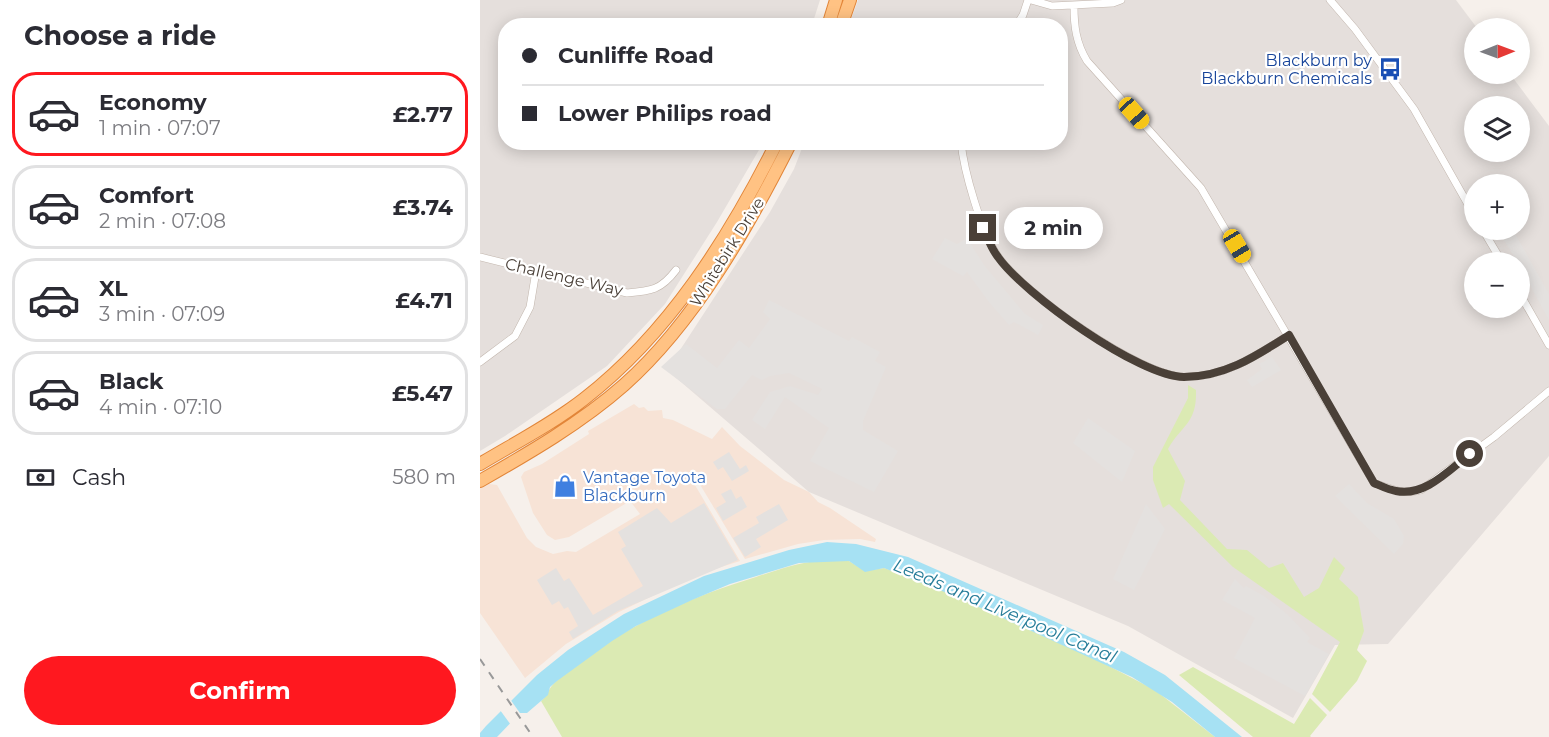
<!DOCTYPE html>
<html lang="en">
<head>
<meta charset="utf-8">
<style>
	:root { --surface:#fff; --page:#f2f2f3; --text:#2b2b33; --muted:#7c7c81; --line:#e1e1e2; --accent:#ff181f }
	body { margin:0; font-family:Montserrat,sans-serif; background:var(--page); color:var(--text); height:100vh; display:flex; flex-direction:column; font-size:22px; white-space:nowrap }
	* { box-sizing:border-box; margin:0 }
	p { font-size:20px; color:var(--muted) }
	.icon { flex:none; width:33px; height:33px; fill:none; stroke:currentColor; stroke-width:2; stroke-linecap:round; stroke-linejoin:round }
	.map { position:relative; flex:1; overflow:hidden }
	.side { display:flex; flex-direction:column; background:var(--surface); width:480px }
	.side>* { flex:none }
	.guide { position:absolute; left:18px; top:18px; width:570px; height:132px; border-radius:24px; box-shadow:0 3px 15px #0003; display:grid; align-content:center; height:132px; padding:0 24px; background:var(--surface) }
	.needle { width:39px; rotate:89deg }
	.tools { position:absolute; left:984px; top:18px; display:grid; gap:12px }
	.tools a { display:grid; place-items:center; width:66px; height:66px; border-radius:50%; background:var(--surface); box-shadow:0 3px 15px #0003; font-size:30px }
	.end { position:absolute; width:27px; height:27px; margin:-14px; border:8px solid #4a4038; background:#fff; box-shadow:0 0 0 3px #fff }
	.from { border-radius:50% }
	.bubble { position:absolute; height:42px; border-radius:21px; background:var(--surface); box-shadow:0 3px 15px #0003; font-size:20px; font-weight:700; line-height:42px; text-align:center }
	.car { position:absolute; width:18px; height:36px; margin:-18px -9px; border-radius:8px; box-shadow:0 0 4px 2px #0007; background:linear-gradient(#f5c518 24%,#345 0 40%,#f5c518 0 76%,#345 0 86%,#f5c518 0) }
	.guide b { display:flex; align-items:center; gap:21px; height:57px; font-size:22px }
	.guide b+b { border-top:2px solid var(--line) }
	.guide i { width:15px; height:15px; background:var(--text) }
	ul { padding:0; list-style:none }
	li { display:flex; align-items:center; gap:18px; height:84px; margin:0 12px 9px; padding:0 12px; border:3px solid var(--line); border-radius:24px }
	li div { flex:1 }
	li b { display:block; font-size:22px }
	li em { font-style:normal; font-weight:700 }
	li.current { border-color:var(--accent) }
	li>.icon { width:54px; height:54px; stroke-width:1.5 }
	h2 { padding:0 24px; font-size:27px; line-height:72px }
	.pay { display:flex; align-items:center; gap:15px; height:66px; padding:0 24px; font-size:22px }
	.pay p { margin-inline-start:auto }
	.cta { display:flex; gap:12px; margin-top:auto; padding:12px 24px }
	.cta a { flex:1; height:69px; border-radius:36px; background:var(--accent); color:#fff; font-size:24px; font-weight:700; line-height:69px; text-align:center }
	main { display:flex; flex:1; min-height:0 }
	.map>svg:first-child { display:block }
	.commercial { fill:#f7e3d6 }
	.industrial { fill:#e5dfdc; fill-rule:evenodd }
	.green { fill:#dbeab3 }
	.parking { fill:#e4e1df }
	.water { fill:#a6e1f3 }
	.pier { fill:#f6f0eb }
	.lines { fill:none; stroke-linecap:round; stroke-linejoin:round }
	.minor-casing { stroke:#c2b6ad; stroke-width:8 }
	.trunk-casing { stroke:#e28538; stroke-width:14 }
	.minor { stroke:#fff; stroke-width:7 }
	.trunk { stroke:#ffc283; stroke-width:12 }
	.rail { stroke:#999; stroke-width:2; stroke-dasharray:8 8; stroke-linecap:butt }
	.route { stroke:#4a4038; stroke-width:8 }
	.labels { text-anchor:middle; dominant-baseline:central; stroke-width:4.5; stroke-linejoin:round; paint-order:stroke }
	.transit-label { font-size:16px; fill:#164399; stroke:#fff; text-anchor:end }
	.street-label { font-size:16px; fill:#4a4038; stroke:#fff }
	.shop-label { font-size:16px; fill:#366cbe; stroke:#fff; text-anchor:start }
	.water-label { font-size:18px; font-style:italic; fill:#277d99; stroke:#fff }
</style>
</head>
<body>
<main>
<section class="side">
<h2>Choose a ride</h2>
<ul>
<li class="current"><svg class="icon" aria-label="car" viewBox="0 0 24 24"><path d="M5 17H2v-5l4-1 3-4h7l3 4 3 1v5h-3M9 17h6M6 11h13"/><circle cx="7" cy="17" r="2"/><circle cx="17" cy="17" r="2"/></svg><div><b>Economy</b><p>1 min · 07:07</p></div><em>£2.77</em></li>
<li><svg class="icon" aria-label="car" viewBox="0 0 24 24"><path d="M5 17H2v-5l4-1 3-4h7l3 4 3 1v5h-3M9 17h6M6 11h13"/><circle cx="7" cy="17" r="2"/><circle cx="17" cy="17" r="2"/></svg><div><b>Comfort</b><p>2 min · 07:08</p></div><em>£3.74</em></li>
<li><svg class="icon" aria-label="car" viewBox="0 0 24 24"><path d="M5 17H2v-5l4-1 3-4h7l3 4 3 1v5h-3M9 17h6M6 11h13"/><circle cx="7" cy="17" r="2"/><circle cx="17" cy="17" r="2"/></svg><div><b>XL</b><p>3 min · 07:09</p></div><em>£4.71</em></li>
<li><svg class="icon" aria-label="car" viewBox="0 0 24 24"><path d="M5 17H2v-5l4-1 3-4h7l3 4 3 1v5h-3M9 17h6M6 11h13"/><circle cx="7" cy="17" r="2"/><circle cx="17" cy="17" r="2"/></svg><div><b>Black</b><p>4 min · 07:10</p></div><em>£5.47</em></li>
</ul>
<div class="pay"><svg class="icon" aria-label="cash" viewBox="0 0 24 24"><path d="M3 7h18v10H3z"/><circle cx="12" cy="12" r="2"/></svg>Cash<p>580 m</p></div>
<div class="cta"><a>Confirm</a></div>
</section>
<div class="map">
<svg width="1069" height="737" viewBox="0 0 1069 737">
	<rect width="100%" height="100%" fill="#f6f0eb"/>
	<path class="commercial" d="M154,404L159,408L164,407L168,411L182,410L183,418L193,420L232,439L242,427L260,446L304,480L329,492L338,502L350,508L396,539L395,542L380,539L344,540L318,544L265,559L216,478L212,480L260,561L216,575L139,612L86,644L45,678L0,613V488L9,484L17,485L47,538L56,547L73,554L87,551L96,552L160,514L150,501L89,537L75,540L67,535L53,513L41,477L44,472L62,464L109,434L108,431Z"/>
	<path class="industrial" d="M0,0H340L332,25L26,26V142L283,143L237,222L185,304L127,366L25,436L0,451Z
		M378,0H976L997,28H994V74H1030L1069,126V456L908,644L855,645L813,718L648,626L329,492L187,370L290,212L314,169L324,143L580,142V26L369,25ZM994,106H1040V152H994ZM994,184H1040V230H994ZM994,262H1040V308H994Z"/>
	<path class="green" d="M708,385L716,390C717,424 702,424 688,449L705,481L700,500L747,549L767,550L789,568L803,563L824,597L839,588L854,557L865,568L859,579L878,597L884,631L877,650L887,661L877,681L850,712L832,694L860,642L753,567L689,504L683,508L673,480V467L708,398Z
		M338,561H369L385,571L404,568L448,584L625,664L675,690L735,737H82L61,701C67,696 67,693 71,687C77,678 91,670 99,663C150,623 214,596 276,577C297,570 317,563 338,561Z
		M713,667L814,724L830,698L847,715L830,736L831,737H773L699,675Z"/>
	<path class="parking" d="M1018,230H1033L1069,294V320L1040,267V262H1037Z
		M465,238L477,244L487,238L504,265L545,314L563,325L558,335L534,322L529,325L509,302L487,272L483,276L452,259Z
		M289,300L369,341L372,337L400,352L395,361L406,367L383,421V430L418,451L394,492L330,461L349,428L305,397L285,429L272,420L290,392L310,386L338,395L342,389L309,373L290,376L282,380L272,375L245,409H237L181,367L206,344L237,368L259,340L269,348L290,319L283,312Z
		M792,357L801,370L772,387L767,380L782,369L779,364Z
		M608,418L655,451L642,482L593,443Z
		M249,452L260,469L266,465L269,471L252,481L243,467L238,470L233,462Z
		M869,484L887,503L914,519L924,536L923,544L914,554L855,496Z
		M251,489L256,499L261,496L267,507L243,521L236,508L246,502L241,494Z
		M224,503L258,560L138,611L93,639L89,632L98,626L88,607L84,609L79,601L72,605L57,580L76,568L84,581L89,578L113,615L163,586L141,549L146,546L138,532L177,508L191,523Z
		M299,504L308,520L276,539L281,547L265,557L253,538L279,523L276,517Z
		M666,504L685,529L654,590L633,579Z
		M755,579L764,588L766,586L784,596L807,614L830,638L827,642L849,654L825,696L754,658L775,618L742,600Z"/>
	<path class="water" d="M347,542L376,544L428,557L644,652L685,675L762,737H735L692,702L652,677L477,597L404,568L385,572L369,561L319,563L250,584L212,600L156,626L132,641L77,681L70,687L68,695L47,713H40L17,737H0V733L6,726L57,675L88,650L144,614L224,576L309,550Z"/>
	<path class="pier" d="M30,699L42,716L31,725L20,710Z"/>
	<g class="lines">
		<g class="minor-casing">
			<path id="minor" d="M551,0L572,6L633,3L641,0
				M850,0L875,29L934,109L994,215
				M594,6C594,26 596,43 607,61L721,188L894,483C910,489 924,495 941,490L1014,437L1069,391
				M536,26L543,15L548,0
				M481,142C484,172 501,230 517,255C541,292 661,377 705,377C745,377 776,356 809,335
				M1003,230L1022,262
				M0,257L147,293C171,291 181,290 196,270
				M1040,294L1069,345
				M0,362L35,336L50,307L56,271"/>
		</g>
		<g class="trunk-casing">
			<path id="trunk" d="M348,26L356,0
				M361,26L370,0
				M0,464C35,443 72,424 104,399C189,333 249,238 297,142
				M0,481C49,453 101,423 144,385C215,322 268,227 311,142"/>
		</g>
		<use href="#minor" class="minor"/>
		<use href="#trunk" class="trunk"/>
		<path class="rail" d="M0,659L53,737"/>
	</g>
	<g class="lines">
		<path class="route" d="M503,228C508,238 511,248 518,257C544,294 660,377 704,377C745,377 776,356 809,335L894,483C901,486 909,490 916,491C945,497 969,470 990,454"/>
	</g>
	<defs>
		<g id="bus-bare" transform="scale(1.8)"><path d="M-5-6H5V4H4V6H2V4H-2V6H-4V4H-5ZM-3.5-4V0h7V-4ZM-3.5 1.2v1.5H-2V1.2ZM2 1.2v1.5H3.5V1.2Z" fill="#1a4fb4" stroke="#fff" stroke-width="2.5" paint-order="stroke"/></g>
		<g id="shop-bare" transform="scale(1.8)"><path d="M-5-2.5h2.3a2.7 3.5 0 0 1 5.4 0H5L5.5 6h-11ZM-1.5-2.5h3a1.5 2.3 0 0 0-3 0Z" fill="#3f7fe0" stroke="#fff" stroke-width="2.5" paint-order="stroke"/></g>
	</defs>
	<g fill-rule="evenodd">
		<use href="#bus-bare" x="910" y="69"/>
		<use href="#shop-bare" x="85" y="486"/>
	</g>
	<g class="labels">
		<g class="transit-label">
			<text x="892" y="60">Blackburn by<tspan x="892" dy="18">Blackburn Chemicals</tspan></text>
		</g>
		<g class="street-label">
			<text transform="translate(247 252) rotate(-58)">Whitebirk Drive</text>
			<text transform="translate(84 277) rotate(13)">Challenge Way</text>
		</g>
		<g class="shop-label">
			<text x="103" y="477">Vantage Toyota<tspan x="103" dy="18">Blackburn</tspan></text>
		</g>
		<g class="water-label">
			<text transform="translate(525 611) rotate(23)">Leeds and Liverpool Canal</text>
		</g>
	</g>
</svg>
<div class="tools">
<a><svg class="needle" viewBox="-14 -14 28 28"><path d="M0-13l5 13h-10z" fill="#e53935"/><path d="M0 13l5-13h-10z" fill="#7c7c81"/></svg></a>
<a><svg class="icon" aria-label="layers" viewBox="0 0 24 24"><path d="M12 4l9 5-9 5-9-5zM3 14l9 5 9-5"/></svg></a>
<a>+</a>
<a>−</a>
</div>
<i class="end from" style="left:990px;top:454px"></i>
<i class="end" style="left:503px;top:228px"></i>
<div class="bubble" style="left:524px;top:207px;width:99px">2 min</div>
<i class="car" style="left:654px;top:113px;rotate:138deg"></i>
<i class="car" style="left:757px;top:246px;rotate:149deg"></i>
<div class="guide">
<b><i class="from"></i>Cunliffe Road</b>
<b><i></i>Lower Philips road</b>
</div>
</div>
</main>
</body>
</html>
